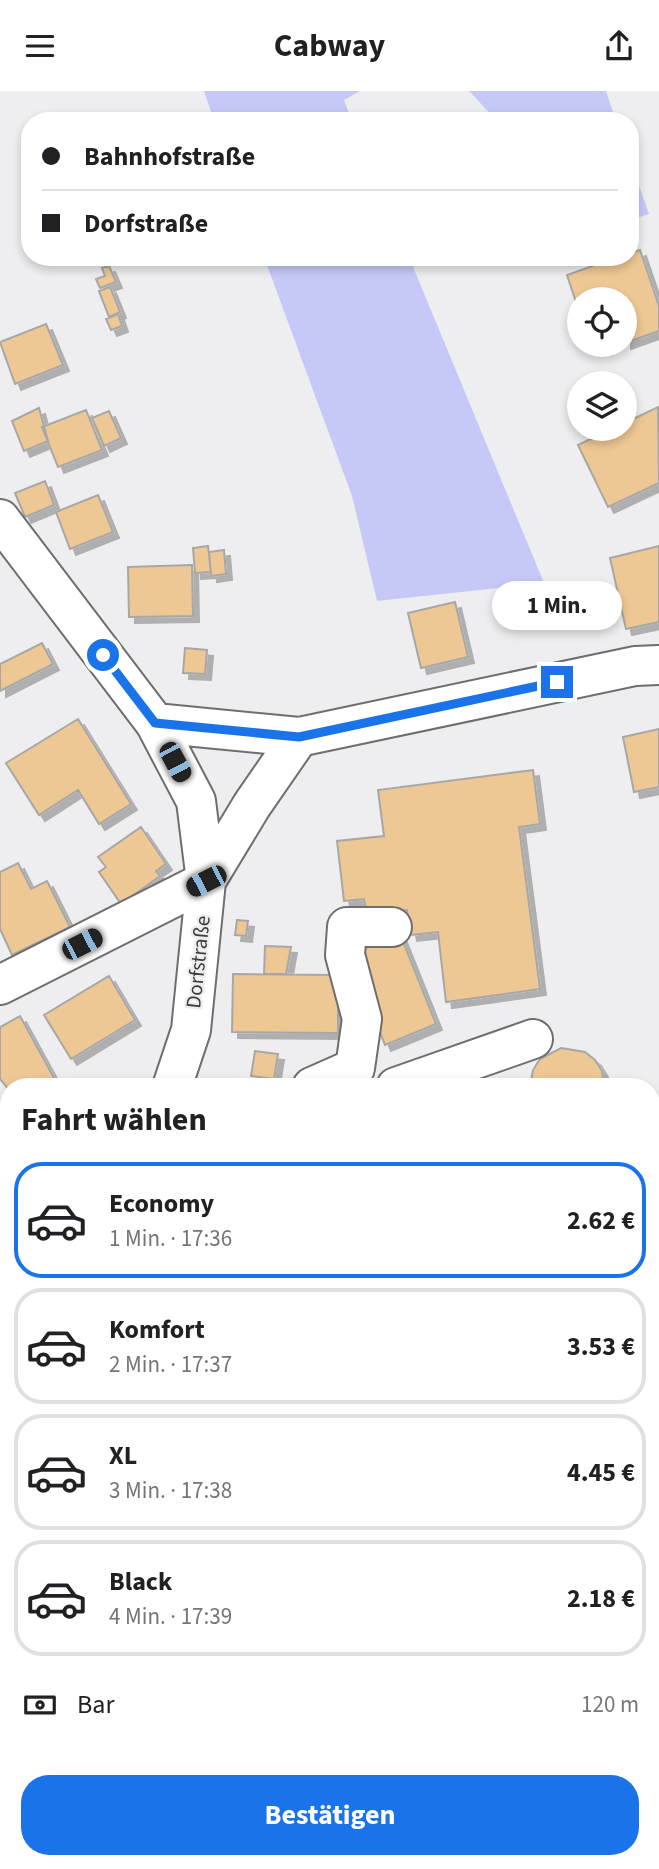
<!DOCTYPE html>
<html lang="de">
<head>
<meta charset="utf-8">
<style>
	:root { --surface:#fff; --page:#f2f2f2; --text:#202124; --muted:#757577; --line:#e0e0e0; --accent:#1a73e8 }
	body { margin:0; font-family:"Source Sans 3",sans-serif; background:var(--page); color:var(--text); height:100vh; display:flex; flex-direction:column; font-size:26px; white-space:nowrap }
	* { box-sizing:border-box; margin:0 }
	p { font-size:23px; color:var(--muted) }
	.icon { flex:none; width:38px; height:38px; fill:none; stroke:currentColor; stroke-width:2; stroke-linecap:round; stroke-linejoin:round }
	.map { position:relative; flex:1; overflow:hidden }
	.details { position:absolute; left:0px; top:987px; width:660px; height:791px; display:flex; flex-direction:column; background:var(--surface); border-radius:28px 28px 0 0; box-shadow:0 4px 10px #0003 }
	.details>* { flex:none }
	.guide { position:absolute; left:21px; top:21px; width:618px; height:154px; border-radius:28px; box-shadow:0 4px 10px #0003; display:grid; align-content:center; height:154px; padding:0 21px; background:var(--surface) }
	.tools { position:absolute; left:567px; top:196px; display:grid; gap:14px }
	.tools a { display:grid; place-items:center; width:70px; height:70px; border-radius:50%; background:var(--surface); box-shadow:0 4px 10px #0003; font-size:35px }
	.end { position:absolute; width:32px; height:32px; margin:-16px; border:9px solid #1a73e8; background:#fff; box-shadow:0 0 0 4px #fff }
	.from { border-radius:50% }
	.bubble { position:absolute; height:49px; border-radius:24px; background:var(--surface); box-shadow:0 4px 10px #0003; font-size:23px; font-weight:700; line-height:49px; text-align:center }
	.car { position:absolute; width:21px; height:42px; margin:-21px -10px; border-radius:9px; box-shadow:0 0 5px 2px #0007; background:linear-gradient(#222 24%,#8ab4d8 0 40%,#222 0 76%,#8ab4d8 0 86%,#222 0) }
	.guide b { display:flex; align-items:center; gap:24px; height:66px; font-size:26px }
	.guide b+b { border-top:2px solid var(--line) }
	.guide i { width:18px; height:18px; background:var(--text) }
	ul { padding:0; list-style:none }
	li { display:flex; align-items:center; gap:21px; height:116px; margin:0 14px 10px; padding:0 7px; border:4px solid var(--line); border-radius:28px }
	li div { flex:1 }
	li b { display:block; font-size:26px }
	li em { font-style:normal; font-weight:700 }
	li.active { border-color:var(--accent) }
	li>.icon { width:63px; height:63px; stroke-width:1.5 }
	h2 { padding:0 21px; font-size:32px; line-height:84px }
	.pay { display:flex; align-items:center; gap:18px; height:77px; padding:0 21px; font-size:26px }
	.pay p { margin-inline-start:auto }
	.cta { display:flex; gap:14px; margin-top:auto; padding:14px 21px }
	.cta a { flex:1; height:80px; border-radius:28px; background:var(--accent); color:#fff; font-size:28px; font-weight:700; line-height:80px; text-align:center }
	header { display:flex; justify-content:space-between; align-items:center; height:91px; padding:0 21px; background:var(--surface); font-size:32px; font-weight:700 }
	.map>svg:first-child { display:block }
	.green { fill:#c6c9f7 }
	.water { fill:#67b8ba }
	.building { fill:#eec894; stroke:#a9a7a5; stroke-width:2; filter:url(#shadow) }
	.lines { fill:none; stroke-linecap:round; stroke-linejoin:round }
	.minor-casing { stroke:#6e6e70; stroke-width:42 }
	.minor { stroke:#fff; stroke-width:38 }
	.route { stroke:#1a73e8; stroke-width:9 }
	.labels { text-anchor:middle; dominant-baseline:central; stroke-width:5; stroke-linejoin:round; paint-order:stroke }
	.street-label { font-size:21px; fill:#3d3d3e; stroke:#eeeef0 }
</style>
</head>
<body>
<header><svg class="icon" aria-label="menu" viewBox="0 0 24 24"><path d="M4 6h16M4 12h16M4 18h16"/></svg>Cabway<svg class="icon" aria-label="share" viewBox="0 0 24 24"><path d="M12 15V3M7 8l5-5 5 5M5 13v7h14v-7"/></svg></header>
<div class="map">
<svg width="659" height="1778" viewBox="0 0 659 1778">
	<defs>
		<filter id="shadow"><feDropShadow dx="6" dy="6" stdDeviation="0" flood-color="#0004"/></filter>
	</defs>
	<rect width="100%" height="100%" fill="#eeeef0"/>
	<path class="green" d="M204,0H360L344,9L352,30H214Z
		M469,0H606L616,30H497Z
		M630,69L649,123L630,129Z
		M264,166H409L544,492L377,510L352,405Z
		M449,1769H528L529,1778H450Z"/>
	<path class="water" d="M323,1769H449L450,1778H326Z"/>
	<path class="building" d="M640,159L659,215V240L625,252V208H579V220L567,184L618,166H630V162Z
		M109,175L116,191L100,197L96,188L105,185L102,177Z
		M110,196L120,221L109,226L99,200Z
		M118,223L122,235L111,239L106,228Z
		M46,233L63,274L15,293L0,251Z
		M658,316L659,392L608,416L578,354L612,338H625V332Z
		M39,317L48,350L24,360L12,330Z
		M86,319L102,359L58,376L42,336Z
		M109,320L121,347L104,355L92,327Z
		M45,390L54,414L25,426L15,402Z
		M98,404L113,441L70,458L56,421Z
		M208,455L211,481L195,482L193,457Z
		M659,455V531L626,538L610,467Z
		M224,459L226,483L211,485L209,461Z
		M192,474L193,525L129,526L128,476Z
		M455,511L468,566L421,577L408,522Z
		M42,552L53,573L0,600V573Z
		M185,557L207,559L205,583L183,582Z
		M78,628L131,713L99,733L78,699L39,724L6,672Z
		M659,638V696L634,701L623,646Z
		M533,679L540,733L519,736L540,898L446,911L438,841L411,844L407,819L367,824L364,808L344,810L337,750L384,745L378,699Z
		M141,736L166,773L156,780L160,785L121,813L99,781L106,776L98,766Z
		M18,772L31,798L47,790L70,836L12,864L0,838V781Z
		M237,829L248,830L246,845L235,844Z
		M400,843L436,933L385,954L348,864Z
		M265,855L291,856L286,883H264Z
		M233,883L338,884V942L232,941Z
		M109,885L135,929L71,968L44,924Z
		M20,925L59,996H9V999L0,988V936Z
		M561,957L585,961L595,969L602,980L604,996H530L533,979L540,968Z
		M255,960L278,963L274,988L251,985Z
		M9,1068V1142L0,1147V1073Z
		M9,1313V1355L0,1351V1333Z
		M9,1558V1608L0,1609V1559Z"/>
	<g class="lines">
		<g class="minor-casing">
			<path id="minor" d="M0,428L155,632L196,710L206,790
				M155,632L299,646L635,575L659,574
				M0,894L206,790
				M172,996L191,939L206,790L252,714L299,646
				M312,996L355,977L362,928L345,864L347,836H392
				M396,996L533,948
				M0,1248L9,1237
				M0,1457L9,1467
				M651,1525L659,1523
				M550,1769L551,1778"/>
		</g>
		<use href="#minor" class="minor"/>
	</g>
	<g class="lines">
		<path class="route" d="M103,564L155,632L299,646L557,591"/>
	</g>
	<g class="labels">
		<g class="street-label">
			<text transform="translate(198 871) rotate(-84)">Dorfstraße</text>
		</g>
	</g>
</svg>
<div class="tools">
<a><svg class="icon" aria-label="locate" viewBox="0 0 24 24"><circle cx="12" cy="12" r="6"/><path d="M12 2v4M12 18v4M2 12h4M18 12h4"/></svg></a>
<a><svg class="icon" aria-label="layers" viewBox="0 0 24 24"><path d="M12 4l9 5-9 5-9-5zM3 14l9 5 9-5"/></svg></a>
</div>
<i class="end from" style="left:103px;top:564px"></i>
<i class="end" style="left:557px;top:591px"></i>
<div class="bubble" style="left:492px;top:490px;width:130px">1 Min.</div>
<i class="car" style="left:175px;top:671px;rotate:152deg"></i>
<i class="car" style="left:206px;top:790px;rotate:243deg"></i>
<i class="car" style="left:82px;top:853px;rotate:63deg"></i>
<div class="guide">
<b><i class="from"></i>Bahnhofstraße</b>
<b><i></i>Dorfstraße</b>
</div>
<section class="details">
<h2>Fahrt wählen</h2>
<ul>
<li class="active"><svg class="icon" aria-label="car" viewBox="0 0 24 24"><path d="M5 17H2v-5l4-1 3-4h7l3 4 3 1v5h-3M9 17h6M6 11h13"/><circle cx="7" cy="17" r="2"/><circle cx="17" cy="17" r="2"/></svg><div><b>Economy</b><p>1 Min. · 17:36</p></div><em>2.62 €</em></li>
<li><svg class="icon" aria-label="car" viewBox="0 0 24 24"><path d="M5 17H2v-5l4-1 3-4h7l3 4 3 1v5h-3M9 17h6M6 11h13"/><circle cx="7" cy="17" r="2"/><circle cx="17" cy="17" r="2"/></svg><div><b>Komfort</b><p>2 Min. · 17:37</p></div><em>3.53 €</em></li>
<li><svg class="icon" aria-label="car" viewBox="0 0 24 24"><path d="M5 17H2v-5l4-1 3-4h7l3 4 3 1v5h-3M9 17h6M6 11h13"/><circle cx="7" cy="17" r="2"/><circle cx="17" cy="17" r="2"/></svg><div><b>XL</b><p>3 Min. · 17:38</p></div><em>4.45 €</em></li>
<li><svg class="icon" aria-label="car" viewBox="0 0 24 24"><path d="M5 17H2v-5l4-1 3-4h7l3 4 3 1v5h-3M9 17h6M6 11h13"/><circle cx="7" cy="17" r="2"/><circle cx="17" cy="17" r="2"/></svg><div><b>Black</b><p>4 Min. · 17:39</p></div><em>2.18 €</em></li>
</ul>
<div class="pay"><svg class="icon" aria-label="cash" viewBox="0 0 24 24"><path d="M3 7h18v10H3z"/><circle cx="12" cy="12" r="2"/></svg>Bar<p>120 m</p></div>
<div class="cta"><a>Bestätigen</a></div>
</section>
</div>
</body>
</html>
